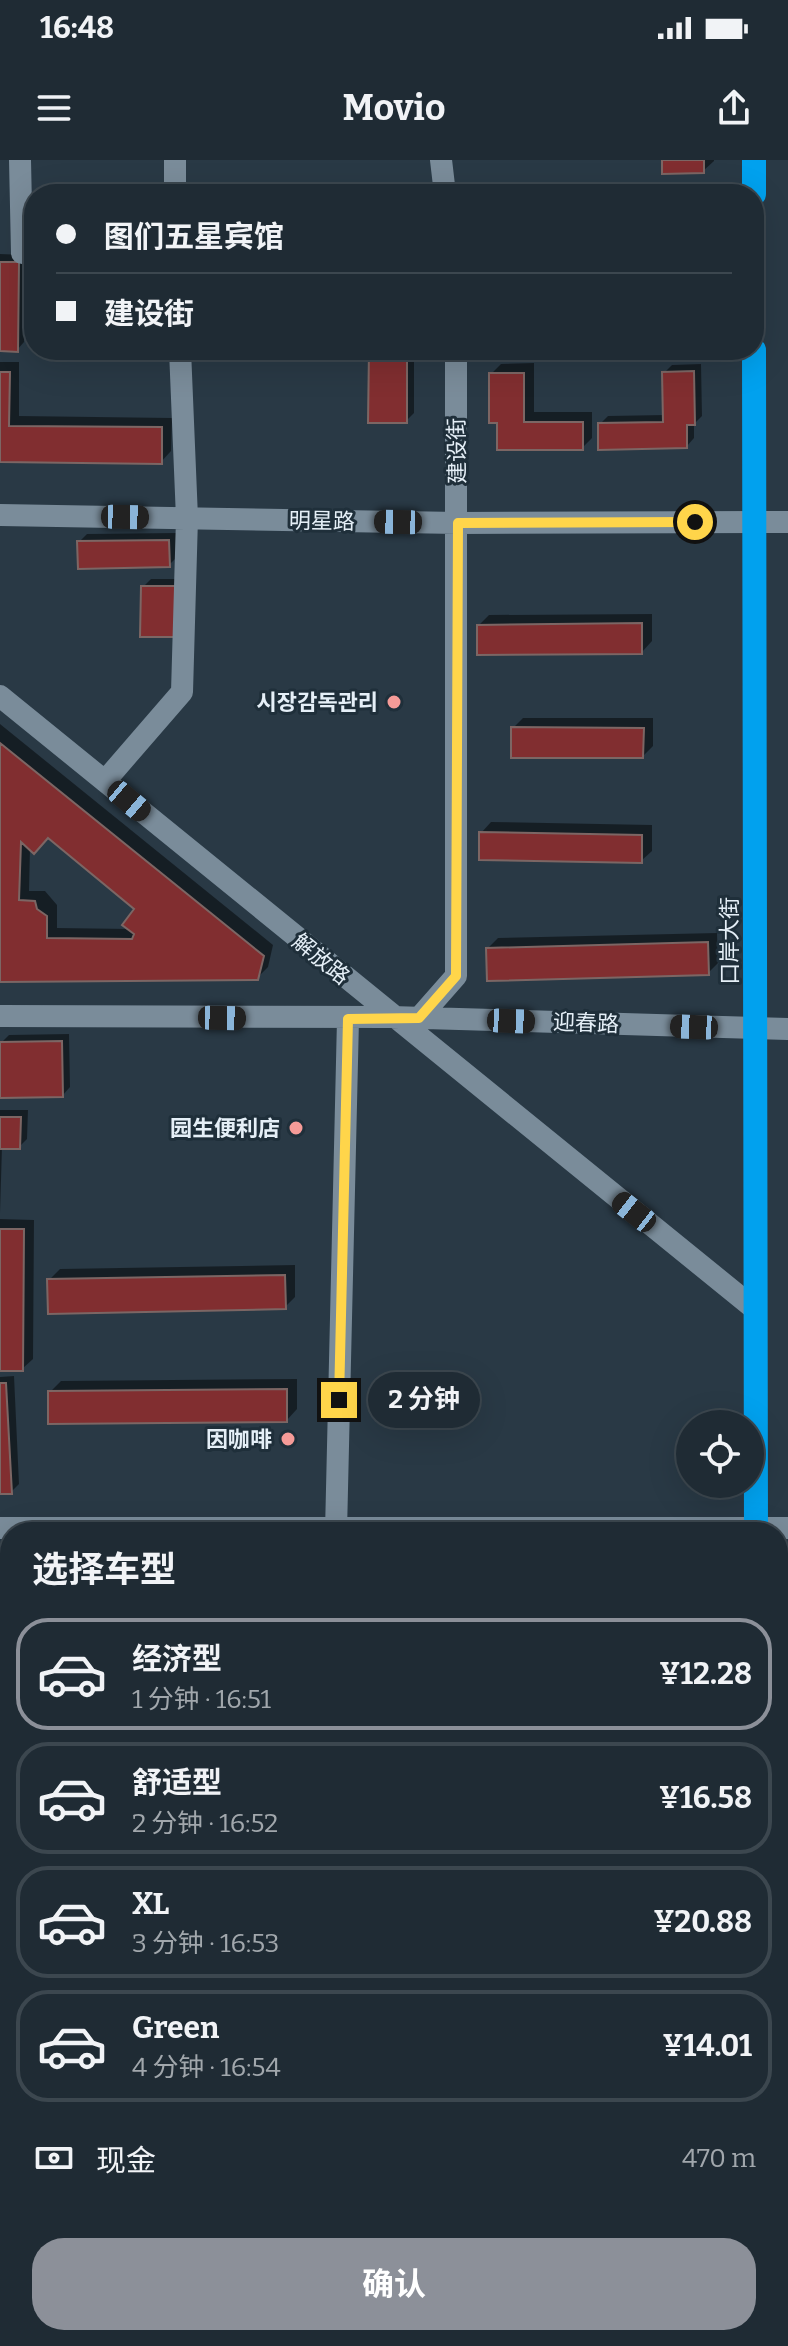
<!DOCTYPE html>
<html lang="zh">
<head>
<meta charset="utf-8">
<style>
	:root { --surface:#1f2b34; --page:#27333c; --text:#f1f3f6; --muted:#a1a7ac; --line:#3c474f; --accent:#8c9099 }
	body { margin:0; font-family:Bitter,"Noto Sans SC","Noto Sans KR",serif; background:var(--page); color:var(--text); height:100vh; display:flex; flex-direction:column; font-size:30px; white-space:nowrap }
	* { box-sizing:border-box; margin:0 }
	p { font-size:26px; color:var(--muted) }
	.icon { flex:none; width:44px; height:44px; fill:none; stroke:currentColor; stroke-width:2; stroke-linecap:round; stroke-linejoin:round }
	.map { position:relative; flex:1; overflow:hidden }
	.panel { position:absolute; left:0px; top:1362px; width:788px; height:824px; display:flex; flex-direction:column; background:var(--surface); border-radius:32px 32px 0 0; box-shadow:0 8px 32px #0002,0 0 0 2px var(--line) }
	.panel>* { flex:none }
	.guide { position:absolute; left:24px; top:24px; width:740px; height:176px; border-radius:32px; box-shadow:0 8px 32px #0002,0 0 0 2px var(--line); display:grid; align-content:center; height:176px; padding:0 32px; background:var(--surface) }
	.controls { position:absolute; left:676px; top:1250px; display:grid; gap:16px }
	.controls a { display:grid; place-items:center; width:88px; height:88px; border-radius:50%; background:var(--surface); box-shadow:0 8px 32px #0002,0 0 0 2px var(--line); font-size:40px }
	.end { position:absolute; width:36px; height:36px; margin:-18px; border:10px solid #ffd54a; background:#111; box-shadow:0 0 0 4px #111 }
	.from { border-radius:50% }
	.bubble { position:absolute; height:56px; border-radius:28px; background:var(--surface); box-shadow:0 8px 32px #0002,0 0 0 2px var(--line); font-size:26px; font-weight:700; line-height:56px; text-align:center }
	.car { position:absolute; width:24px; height:48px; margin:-24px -12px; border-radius:10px; box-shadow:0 0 6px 2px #0007; background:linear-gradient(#222 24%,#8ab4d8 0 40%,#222 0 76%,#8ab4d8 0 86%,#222 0) }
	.guide b { display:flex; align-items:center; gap:28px; height:76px; font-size:30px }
	.guide b+b { border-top:2px solid var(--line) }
	.guide i { width:20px; height:20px; background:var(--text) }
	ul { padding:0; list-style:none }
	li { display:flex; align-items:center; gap:24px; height:112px; margin:0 16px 12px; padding:0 16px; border:4px solid var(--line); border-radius:32px }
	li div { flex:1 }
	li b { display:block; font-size:30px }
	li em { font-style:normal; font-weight:700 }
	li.current { border-color:var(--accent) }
	li>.icon { width:72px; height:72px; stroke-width:1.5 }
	h2 { padding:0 32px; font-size:36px; line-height:96px }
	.pay { display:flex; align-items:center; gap:20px; height:88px; padding:0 32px; font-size:30px }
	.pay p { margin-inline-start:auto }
	.cta { display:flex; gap:16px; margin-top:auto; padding:16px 32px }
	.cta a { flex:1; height:92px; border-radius:32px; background:var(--accent); color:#fff; font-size:32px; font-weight:700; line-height:92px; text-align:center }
	.status { display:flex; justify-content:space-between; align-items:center; height:56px; padding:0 40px; background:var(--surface); direction:ltr }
	.status svg { height:22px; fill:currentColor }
	header { display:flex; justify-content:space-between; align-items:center; height:104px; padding:0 32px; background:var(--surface); font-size:36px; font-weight:700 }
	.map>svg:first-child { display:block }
	.green { fill:#1d5477 }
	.shadow { fill:#0007; fill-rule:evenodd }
	.building { fill:#812e30; stroke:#7c6664; stroke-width:2; fill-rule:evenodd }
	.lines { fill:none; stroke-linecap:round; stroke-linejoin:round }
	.minor { stroke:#7a8c9a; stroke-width:22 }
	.highway { stroke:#01a1ee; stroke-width:24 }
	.route { stroke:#ffd54a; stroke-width:10 }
	.poi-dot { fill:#f59b98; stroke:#1f2f3a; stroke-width:3 }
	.labels { text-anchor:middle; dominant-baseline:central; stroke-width:6; stroke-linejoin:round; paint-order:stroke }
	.street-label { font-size:22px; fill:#e5eff7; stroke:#1f2f3a }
	.poi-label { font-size:22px; font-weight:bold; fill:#e5eff7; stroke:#1f2f3a; text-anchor:end }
</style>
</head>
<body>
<div class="status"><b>16:48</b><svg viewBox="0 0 49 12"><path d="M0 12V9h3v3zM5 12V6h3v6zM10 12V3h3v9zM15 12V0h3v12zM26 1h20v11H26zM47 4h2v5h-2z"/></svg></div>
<header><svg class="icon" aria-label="menu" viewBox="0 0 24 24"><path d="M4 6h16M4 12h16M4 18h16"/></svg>Movio<svg class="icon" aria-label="share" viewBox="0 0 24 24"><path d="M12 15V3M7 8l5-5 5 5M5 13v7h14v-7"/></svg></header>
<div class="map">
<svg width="788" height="2186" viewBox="0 0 788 2186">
	<rect width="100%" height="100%" fill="#293945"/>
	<path class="green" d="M408,2176H698L697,2186H407Z"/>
	<path class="shadow" d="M664,0H714V1L703,11Z
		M202,29L301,30V34H197Z
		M0,94L26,95L24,182L17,190L0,189Z
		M371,190H414V253L406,261Z
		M0,202H19V256L172,258L171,291L161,302L0,300Z
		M534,203V252H592V278L582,288L499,261L491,214L501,204Z
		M701,204L702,256L694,264V278L687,286L600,264L608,256L665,255L664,213L672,205Z
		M176,373L177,397L169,405L79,382L87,374Z
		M151,419H184L176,475L143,427Z
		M652,454V481L642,492L479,465L489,455Z
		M523,558H653V586L643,596L513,568Z
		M0,564L273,785L268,807L257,818L0,820ZM48,676L137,749L131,769L57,768V745L45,731H29L30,688Z
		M491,662L652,665V691L641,701L481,673Z
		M717,773L718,803L708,813L488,788L498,778Z
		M69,874L70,927L63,935L1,883L9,875Z
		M0,950H28L27,979L19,987H2L0,1053Z
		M0,1059L34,1060L33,1199L22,1209H0Z
		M295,1105V1137L285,1147L49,1120L60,1109Z
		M14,1216L19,1324L11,1332H0V1217Z
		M297,1219V1249L287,1260L50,1232L61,1221Z
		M10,1379V1432L0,1433V1382Z
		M9,1443L10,1481H0V1452Z
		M7,1543L10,1578H0V1551Z
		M9,1633L10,1674L0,1673V1642Z
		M0,2168L10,2169L12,2186H0Z
		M66,2176H143L142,2186H65Z
		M152,2176H315L314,2186H151Z
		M368,2176H413V2186H368Z"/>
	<path class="building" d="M662,0H704V13L662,14Z
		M0,102H19L18,192L0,191Z
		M369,190H407V263H368Z
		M488,190H522V197H488Z
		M660,190H693V196L660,197Z
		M694,211L695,265H687V288L598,290V263L663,262L662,212Z
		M0,212H10L9,266L162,267V304L0,302Z
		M489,213H524V262H583V290H497V263H489Z
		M169,380L170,407L78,409L77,381Z
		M141,426H177V477H140Z
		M642,463V494L477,495V465Z
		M511,567L644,568L643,598H511Z
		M0,583L264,796L258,820L0,822ZM48,678L134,749L122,765L134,774L132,779L47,778V756L37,749L35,741L19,740L21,682L34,694Z
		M479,672L642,675V703L479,700Z
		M708,782L709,815L487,821L486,788Z
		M62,881L63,937L0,938V882Z
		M0,957H21L20,989H0Z
		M0,1069H24L23,1211H0Z
		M285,1115L286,1149L48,1154L47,1119Z
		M0,1223H6L12,1334H0Z
		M287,1229V1262L48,1264V1231Z
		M0,1389H10V1434L0,1435Z
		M0,1452H10V1483H0Z
		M0,1550H10V1580H0Z
		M0,1643H10V1676L0,1675Z
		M0,2173H9L8,2186H0Z
		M64,2176H130L129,2186H63Z
		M150,2176H302L301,2186H149Z
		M366,2176H404L403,2186H366Z"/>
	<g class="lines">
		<path class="minor" d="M20,0L22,93
			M175,0V34
			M441,0L445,34
			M0,355L458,363L788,362
			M0,536L756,1150
			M105,621L182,532L187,358L180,190
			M0,856L391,857L788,869
			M419,858L456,816V190
			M0,1368H788
			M336,1372L348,859
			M778,1746H788
			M0,1751H10
			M337,2186V2176"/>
		<path class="highway" d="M754,0V34
			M754,190L756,1372
			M758,2186V2176"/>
	</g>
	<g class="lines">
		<path class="route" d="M339,1240L348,859L419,858L456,816L458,363L695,362"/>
	</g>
	<g class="poi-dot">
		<circle cx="394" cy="542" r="8"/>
		<circle cx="296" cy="968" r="8"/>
		<circle cx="288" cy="1279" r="8"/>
	</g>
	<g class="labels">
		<g class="street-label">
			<text transform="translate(457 291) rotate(-91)">建设街</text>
			<text transform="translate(322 361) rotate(1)">明星路</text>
			<text transform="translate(729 781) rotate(-90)">口岸大街</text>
			<text transform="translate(321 799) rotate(39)">解放路</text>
			<text transform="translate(586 863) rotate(2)">迎春路</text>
		</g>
		<g class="poi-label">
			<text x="378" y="542">시장감독관리</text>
			<text x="280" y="968">园生便利店</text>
			<text x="272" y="1279">因咖啡</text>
		</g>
	</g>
</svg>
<div class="controls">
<a><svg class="icon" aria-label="locate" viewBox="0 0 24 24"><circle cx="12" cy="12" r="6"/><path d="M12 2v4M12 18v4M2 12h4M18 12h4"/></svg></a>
</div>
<i class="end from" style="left:695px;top:362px"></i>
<i class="end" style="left:339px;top:1240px"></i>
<div class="bubble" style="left:368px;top:1212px;width:112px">2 分钟</div>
<i class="car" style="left:125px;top:357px;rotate:91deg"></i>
<i class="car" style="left:398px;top:362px;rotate:271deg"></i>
<i class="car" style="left:129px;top:641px;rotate:130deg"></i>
<i class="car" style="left:222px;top:858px;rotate:91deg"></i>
<i class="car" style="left:511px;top:861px;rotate:92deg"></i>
<i class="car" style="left:694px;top:867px;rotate:272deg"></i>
<i class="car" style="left:634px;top:1052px;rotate:308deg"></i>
<div class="guide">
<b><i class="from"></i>图们五星宾馆</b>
<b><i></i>建设街</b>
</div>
<section class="panel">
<h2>选择车型</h2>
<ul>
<li class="current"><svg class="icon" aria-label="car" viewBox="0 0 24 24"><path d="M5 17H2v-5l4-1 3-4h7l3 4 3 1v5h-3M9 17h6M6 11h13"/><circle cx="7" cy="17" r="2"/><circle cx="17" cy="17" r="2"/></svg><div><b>经济型</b><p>1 分钟 · 16:51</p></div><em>¥12.28</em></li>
<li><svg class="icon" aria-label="car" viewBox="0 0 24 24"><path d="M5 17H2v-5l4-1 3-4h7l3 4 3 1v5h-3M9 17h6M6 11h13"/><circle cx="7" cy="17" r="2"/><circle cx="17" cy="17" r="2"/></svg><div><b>舒适型</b><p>2 分钟 · 16:52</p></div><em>¥16.58</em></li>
<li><svg class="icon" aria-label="car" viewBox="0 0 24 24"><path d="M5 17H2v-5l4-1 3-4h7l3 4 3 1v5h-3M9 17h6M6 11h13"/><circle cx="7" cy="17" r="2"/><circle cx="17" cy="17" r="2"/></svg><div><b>XL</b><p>3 分钟 · 16:53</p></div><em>¥20.88</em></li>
<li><svg class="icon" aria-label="car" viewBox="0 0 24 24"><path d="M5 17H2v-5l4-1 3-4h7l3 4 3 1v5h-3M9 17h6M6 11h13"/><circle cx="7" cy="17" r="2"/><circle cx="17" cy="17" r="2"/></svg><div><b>Green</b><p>4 分钟 · 16:54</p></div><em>¥14.01</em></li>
</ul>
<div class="pay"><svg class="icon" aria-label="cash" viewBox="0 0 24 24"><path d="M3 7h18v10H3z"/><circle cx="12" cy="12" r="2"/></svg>现金<p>470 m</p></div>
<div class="cta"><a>确认</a></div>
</section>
</div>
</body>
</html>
